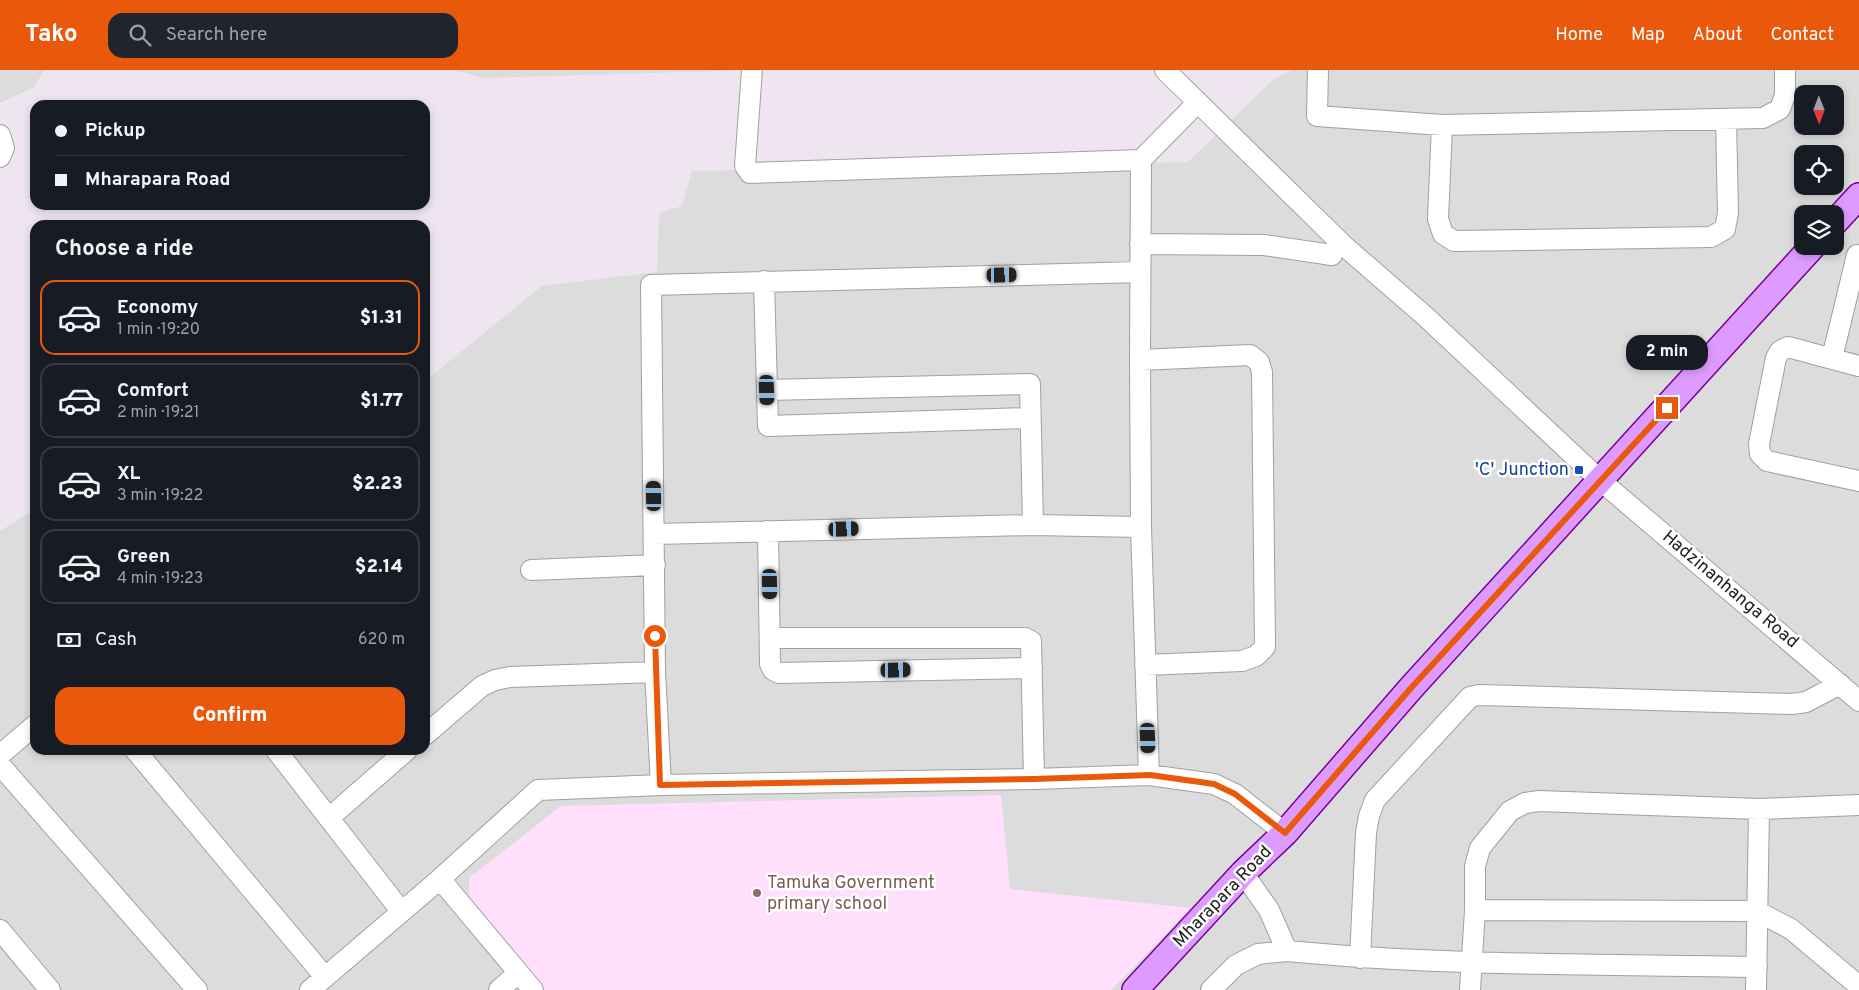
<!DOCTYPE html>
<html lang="en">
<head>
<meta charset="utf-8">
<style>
	:root { --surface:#171b24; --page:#20242c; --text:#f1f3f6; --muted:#9ea1a6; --line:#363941; --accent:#ea580c }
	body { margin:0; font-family:Overpass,sans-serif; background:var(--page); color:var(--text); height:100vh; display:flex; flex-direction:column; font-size:19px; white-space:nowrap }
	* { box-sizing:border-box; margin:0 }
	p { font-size:16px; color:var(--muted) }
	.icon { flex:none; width:28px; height:28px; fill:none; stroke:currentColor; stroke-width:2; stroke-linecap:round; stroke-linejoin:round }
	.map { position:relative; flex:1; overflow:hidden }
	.side { position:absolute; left:30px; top:150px; width:400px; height:535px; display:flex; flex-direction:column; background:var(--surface); border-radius:15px; box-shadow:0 2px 8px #0003 }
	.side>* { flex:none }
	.banner { position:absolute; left:30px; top:30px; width:400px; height:110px; border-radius:15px; box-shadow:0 2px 8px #0003; display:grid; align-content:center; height:110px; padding:0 25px; background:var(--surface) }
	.needle { width:32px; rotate:179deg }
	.fabs { position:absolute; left:1794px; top:15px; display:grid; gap:10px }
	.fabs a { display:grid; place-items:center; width:50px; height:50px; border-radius:10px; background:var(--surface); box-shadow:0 2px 8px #0003; font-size:25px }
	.end { position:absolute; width:22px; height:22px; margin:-11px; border:6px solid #ea580c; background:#fff; box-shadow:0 0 0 2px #fff }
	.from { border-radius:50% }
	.bubble { position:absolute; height:35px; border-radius:15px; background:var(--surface); box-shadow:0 2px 8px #0003; font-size:16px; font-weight:800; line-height:35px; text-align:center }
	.car { position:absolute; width:15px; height:30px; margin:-15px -8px; border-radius:6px; box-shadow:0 0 4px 1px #0007; background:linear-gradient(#222 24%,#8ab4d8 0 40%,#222 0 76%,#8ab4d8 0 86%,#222 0) }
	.banner b { display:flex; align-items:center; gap:18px; height:48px; font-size:19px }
	.banner b+b { border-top:1px solid var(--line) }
	.banner i { width:12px; height:12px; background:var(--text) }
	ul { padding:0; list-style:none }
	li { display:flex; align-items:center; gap:15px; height:75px; margin:0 10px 8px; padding:0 15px; border:2px solid var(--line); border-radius:15px }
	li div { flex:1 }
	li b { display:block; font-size:19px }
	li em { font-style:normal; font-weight:800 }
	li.selected { border-color:var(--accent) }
	li>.icon { width:45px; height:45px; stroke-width:1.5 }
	h2 { padding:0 25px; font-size:22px; line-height:60px }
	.pay { display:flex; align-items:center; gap:12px; height:55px; padding:0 25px; font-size:19px }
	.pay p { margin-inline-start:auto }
	.cta { display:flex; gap:10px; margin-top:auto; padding:10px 25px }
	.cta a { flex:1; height:58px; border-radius:15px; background:var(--accent); color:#fff; font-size:20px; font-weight:800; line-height:58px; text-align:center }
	header { display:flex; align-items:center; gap:30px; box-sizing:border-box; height:70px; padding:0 25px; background:var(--accent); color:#fff }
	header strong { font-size:24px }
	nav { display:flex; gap:28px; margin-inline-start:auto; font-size:18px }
	.search { width:350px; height:45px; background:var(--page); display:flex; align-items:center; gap:12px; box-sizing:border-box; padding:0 18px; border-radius:15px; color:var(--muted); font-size:19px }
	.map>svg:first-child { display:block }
	.residential { fill:#dcdcdd; fill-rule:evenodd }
	.education { fill:#ffdffc }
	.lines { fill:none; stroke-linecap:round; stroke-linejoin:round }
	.minor-casing { stroke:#a0a0a0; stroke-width:22 }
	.major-casing { stroke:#77009a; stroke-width:28 }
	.minor { stroke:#fff; stroke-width:20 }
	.major { stroke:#de9bff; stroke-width:25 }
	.route { stroke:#ea580c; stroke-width:6 }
	.transit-dot { fill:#1a4fb4; stroke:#fff; stroke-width:2 }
	.education-dot { fill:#8d6e63; stroke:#fff; stroke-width:2 }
	.labels { text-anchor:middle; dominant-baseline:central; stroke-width:5; stroke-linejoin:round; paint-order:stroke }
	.transit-label { font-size:18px; fill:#164399; stroke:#fff; text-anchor:end }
	.street-label { font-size:18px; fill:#1f1f1f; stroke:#fff }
	.education-label { font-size:18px; fill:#785e54; stroke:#fff; text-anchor:start }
</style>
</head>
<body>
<header>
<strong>Tako</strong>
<div class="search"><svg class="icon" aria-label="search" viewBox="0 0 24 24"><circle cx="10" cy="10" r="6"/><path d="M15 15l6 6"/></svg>Search here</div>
<nav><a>Home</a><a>Map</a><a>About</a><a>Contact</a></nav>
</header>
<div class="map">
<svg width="1859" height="920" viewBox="0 0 1859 920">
	<rect width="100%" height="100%" fill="#eee5f0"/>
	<path class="residential" d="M0,0H44L34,17L0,33Z
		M454,0H752L483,8Z
		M1293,0H1859V920H0V461L35,439V680H425V311L542,216L657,202L659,143L682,136L692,101L1188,92L1275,8ZM1802,24H1835V56H1802ZM1802,84H1835V116H1802ZM1802,144H1835V176H1802Z"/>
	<path class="education" d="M1001,725L1010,819L1191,838L1111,920H544L469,826V808L561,736Z"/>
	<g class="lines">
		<g class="minor-casing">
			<path id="minor" d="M752,0L745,96L750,103L1141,90L1140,290L1141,457L1149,705
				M1165,0L1342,174L1426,247L1601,411L1859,631
				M1318,0L1317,46L1442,55L1763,48L1780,39L1785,25V0
				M1442,55L1438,149L1443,164L1454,171L1711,167L1725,159L1728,143L1726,49
				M0,65L4,78L0,87
				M1141,90L1198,32
				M1140,174L1264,175L1332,185
				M764,211L768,356L1030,348
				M1832,288L1857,185L1859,186
				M1140,290L1250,285L1259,292L1262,302L1265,577L1256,586L1242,591L1145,595
				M1859,296L1788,277L1780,281L1776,288L1759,374L1760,384L1767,391L1859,411
				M767,320L1030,314L1033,455
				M768,461L770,594L773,600L779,603L1032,598
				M655,464L1033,455L1141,457
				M531,500L655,495
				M771,568H1025L1031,571L1034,709
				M425,665L482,616L495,610L510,607L655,602
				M135,680L325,907
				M276,680L401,841
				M0,685L35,655
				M0,695L197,920
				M661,715L655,602L651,215L1140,202
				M329,748L407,680
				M1243,803L1269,840L1287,881C1443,896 1600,894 1757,897
				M440,809L533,920
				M1475,840L1756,841L1791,859L1859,916
				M0,860L50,920
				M1360,888L1366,763L1369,746L1375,730L1470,627L1479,625L1792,634L1806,632L1840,614
				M310,920L440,809L538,720L661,715L1034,709L1149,705L1214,714L1235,724L1285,763
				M499,920L518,903
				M1211,920L1236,895L1258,884L1287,881
				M1470,920L1475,840V796L1480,778L1510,741L1525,733L1539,731L1759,739L1859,735
				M1756,920L1759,739"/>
		</g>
		<g class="major-casing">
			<path id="major" d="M1835,152L1859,126
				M1135,920L1243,803L1285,763L1411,618L1813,176"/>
		</g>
		<use href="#minor" class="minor"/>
		<use href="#major" class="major"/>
	</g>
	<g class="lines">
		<path class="route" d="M655,566L660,715L1034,709L1150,705L1214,714L1235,724L1285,763L1411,618L1667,338"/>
	</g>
	<rect class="transit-dot" x="1574" y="395" width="10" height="10" rx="2.5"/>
	<circle class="education-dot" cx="757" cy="823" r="5"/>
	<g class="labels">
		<g class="transit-label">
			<text x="1569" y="400">'C' Junction</text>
		</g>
		<g class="street-label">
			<text transform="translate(1730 520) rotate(40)">Hadzinanhanga Road</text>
			<text transform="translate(1223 827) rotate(-46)">Mharapara Road</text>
		</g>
		<g class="education-label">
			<text x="767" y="813">Tamuka Government<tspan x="767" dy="21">primary school</tspan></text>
		</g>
	</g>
</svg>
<div class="fabs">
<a><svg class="needle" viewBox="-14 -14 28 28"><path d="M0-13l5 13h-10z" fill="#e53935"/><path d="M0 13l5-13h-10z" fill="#9ea1a6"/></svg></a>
<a><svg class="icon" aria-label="locate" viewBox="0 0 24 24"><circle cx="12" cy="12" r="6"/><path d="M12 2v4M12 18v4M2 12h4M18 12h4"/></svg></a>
<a><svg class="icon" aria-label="layers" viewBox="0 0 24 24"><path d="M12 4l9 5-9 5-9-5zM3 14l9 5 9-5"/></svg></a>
</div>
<i class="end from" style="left:655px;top:566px"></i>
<i class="end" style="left:1667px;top:338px"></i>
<div class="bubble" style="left:1626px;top:265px;width:82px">2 min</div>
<i class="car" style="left:1002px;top:205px;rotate:89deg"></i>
<i class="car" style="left:767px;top:320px;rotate:178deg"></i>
<i class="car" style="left:654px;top:426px;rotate:359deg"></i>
<i class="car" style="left:844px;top:459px;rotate:88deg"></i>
<i class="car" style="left:770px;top:514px;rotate:179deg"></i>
<i class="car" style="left:896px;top:600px;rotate:89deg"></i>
<i class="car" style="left:1148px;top:668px;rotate:178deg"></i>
<div class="banner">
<b><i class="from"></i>Pickup</b>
<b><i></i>Mharapara Road</b>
</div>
<section class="side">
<h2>Choose a ride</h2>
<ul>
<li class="selected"><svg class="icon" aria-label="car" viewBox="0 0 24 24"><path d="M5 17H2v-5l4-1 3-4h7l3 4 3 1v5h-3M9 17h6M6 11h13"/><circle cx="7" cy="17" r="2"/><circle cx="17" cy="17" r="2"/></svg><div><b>Economy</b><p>1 min · 19:20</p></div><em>$1.31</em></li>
<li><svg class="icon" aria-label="car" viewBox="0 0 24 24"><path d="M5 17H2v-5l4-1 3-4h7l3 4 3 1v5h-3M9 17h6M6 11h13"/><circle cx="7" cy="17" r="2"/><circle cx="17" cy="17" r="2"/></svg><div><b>Comfort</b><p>2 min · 19:21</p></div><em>$1.77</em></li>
<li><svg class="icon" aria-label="car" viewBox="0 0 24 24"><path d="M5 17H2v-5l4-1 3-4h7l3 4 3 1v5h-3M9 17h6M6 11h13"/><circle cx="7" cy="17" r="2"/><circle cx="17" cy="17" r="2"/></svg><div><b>XL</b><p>3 min · 19:22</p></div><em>$2.23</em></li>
<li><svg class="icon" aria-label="car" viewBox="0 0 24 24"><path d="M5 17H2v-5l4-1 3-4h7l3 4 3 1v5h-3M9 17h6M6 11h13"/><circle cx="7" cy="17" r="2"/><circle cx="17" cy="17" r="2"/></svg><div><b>Green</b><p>4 min · 19:23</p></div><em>$2.14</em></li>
</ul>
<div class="pay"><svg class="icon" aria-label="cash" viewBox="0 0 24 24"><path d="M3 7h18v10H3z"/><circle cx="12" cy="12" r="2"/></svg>Cash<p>620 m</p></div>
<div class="cta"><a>Confirm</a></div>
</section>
</div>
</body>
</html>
